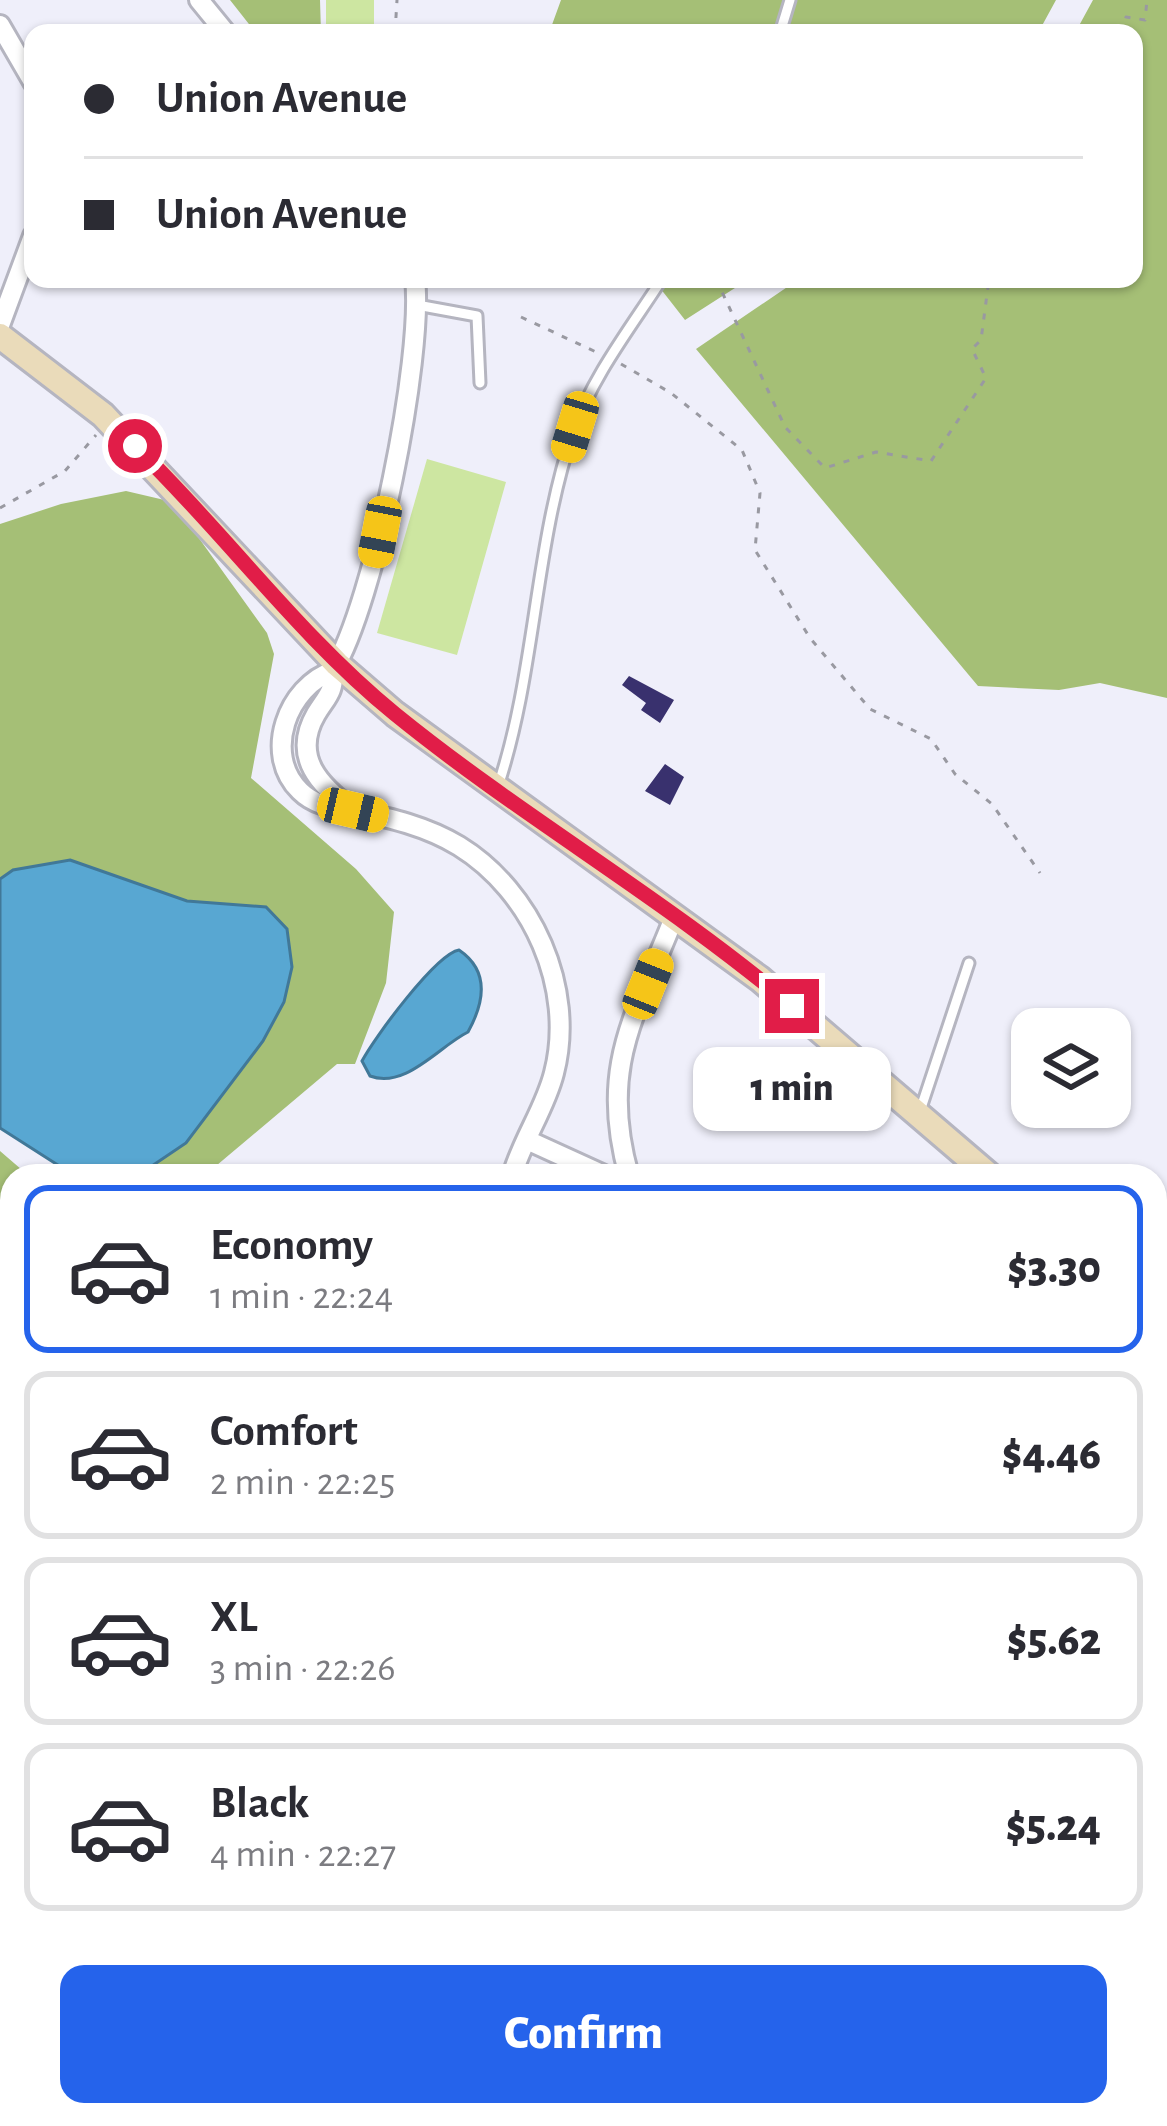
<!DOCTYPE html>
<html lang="en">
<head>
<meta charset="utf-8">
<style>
	:root { --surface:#fff; --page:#f2f2f3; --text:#2b2b33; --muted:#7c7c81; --line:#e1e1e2; --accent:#2563eb }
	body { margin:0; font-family:"Alegreya Sans",sans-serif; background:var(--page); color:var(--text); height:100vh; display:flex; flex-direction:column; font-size:45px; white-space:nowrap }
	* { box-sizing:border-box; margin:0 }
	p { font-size:39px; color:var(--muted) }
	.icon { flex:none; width:66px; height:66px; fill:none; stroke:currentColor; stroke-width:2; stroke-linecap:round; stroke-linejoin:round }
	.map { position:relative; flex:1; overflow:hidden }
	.side { position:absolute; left:0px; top:1164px; width:1167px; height:963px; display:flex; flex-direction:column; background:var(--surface); border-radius:36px 36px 0 0; box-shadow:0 3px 9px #0004 }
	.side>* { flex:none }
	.guide { position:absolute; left:24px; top:24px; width:1119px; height:264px; border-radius:24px; box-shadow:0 3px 9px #0004; display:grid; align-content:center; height:264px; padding:0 60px; background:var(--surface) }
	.fabs { position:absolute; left:1011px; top:1008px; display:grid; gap:24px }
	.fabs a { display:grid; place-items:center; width:120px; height:120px; border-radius:24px; background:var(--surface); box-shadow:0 3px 9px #0004; font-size:60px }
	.end { position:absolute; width:54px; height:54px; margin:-27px; border:15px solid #e11d48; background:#fff; box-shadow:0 0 0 6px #fff }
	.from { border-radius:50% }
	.bubble { position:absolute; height:84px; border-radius:24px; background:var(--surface); box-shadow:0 3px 9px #0004; font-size:39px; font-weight:800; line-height:84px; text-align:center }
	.car { position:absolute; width:36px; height:72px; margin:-36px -18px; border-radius:15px; box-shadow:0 0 9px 3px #0007; background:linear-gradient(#f5c518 24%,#345 0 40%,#f5c518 0 76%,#345 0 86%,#f5c518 0) }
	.guide b { display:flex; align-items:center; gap:42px; height:114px; font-size:45px }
	.guide b+b { border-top:3px solid var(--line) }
	.guide i { width:30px; height:30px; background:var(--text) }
	ul { padding:21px 0 0; list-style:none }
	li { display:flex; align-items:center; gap:36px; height:168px; margin:0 24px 18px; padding:0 36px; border:6px solid var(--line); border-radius:24px }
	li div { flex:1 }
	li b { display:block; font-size:45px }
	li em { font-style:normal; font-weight:800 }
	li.on { border-color:var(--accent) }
	li>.icon { width:108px; height:108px; stroke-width:1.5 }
	.cta { display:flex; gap:24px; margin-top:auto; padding:24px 60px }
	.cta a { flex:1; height:138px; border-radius:24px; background:var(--accent); color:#fff; font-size:48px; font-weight:800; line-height:138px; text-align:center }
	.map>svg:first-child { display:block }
	.green { fill:#cde6a1 }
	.forest { fill:#a5bf76 }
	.water { fill:#58a7d2; stroke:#417898; stroke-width:3 }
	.building { fill:#39316e }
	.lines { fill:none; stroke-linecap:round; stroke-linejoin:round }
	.lane-casing { stroke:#b5b5c0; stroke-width:15 }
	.street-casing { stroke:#b5b5c0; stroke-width:24 }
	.secondary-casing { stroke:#b5b5c0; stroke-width:30 }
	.path { stroke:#9999a1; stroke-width:3; stroke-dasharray:6 9; stroke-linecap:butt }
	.lane { stroke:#fff; stroke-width:9 }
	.street { stroke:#fff; stroke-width:18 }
	.secondary { stroke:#eadbba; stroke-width:24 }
	.route { stroke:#e11d48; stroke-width:15 }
</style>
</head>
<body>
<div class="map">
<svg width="1167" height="2126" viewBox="0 0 1167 2126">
	<rect width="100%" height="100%" fill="#efeffa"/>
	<path class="green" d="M326,0H374V33H326Z
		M427,459L506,482L457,655L377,633Z"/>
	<path class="forest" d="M230,0H320L321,33H256Z
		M561,0H1056L1038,33H549Z
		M1093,0H1167V698L1100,683L1059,690L978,686L696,349L799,279H1134V33H1075Z
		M653,279H749L685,320Z
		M126,491L173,502L267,633L274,654L251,778L356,869L394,912L386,983L355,1064H337L204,1176H137L186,1143L263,1041L233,906L187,901L70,860L13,870L0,879V524L61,504Z
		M0,1151L29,1176H12V1667L0,1687Z"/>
	<path class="water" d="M70,860L187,901L266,907L287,929L292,967L284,1002L263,1041L186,1143L137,1176H75L0,1128V879L13,870Z
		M459,950C490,971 484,1003 468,1032C438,1047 406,1089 370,1076L362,1061C374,1038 436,954 459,950Z"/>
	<path class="building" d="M629,676L674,700L660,723L641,710L646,703L622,685Z
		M665,764L684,777L670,805L645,791Z"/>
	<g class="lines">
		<g class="lane-casing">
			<path id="lane" d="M780,33L790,0
				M417,305L477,316L480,383
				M498,786C536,672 534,547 573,432C592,377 631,327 662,279
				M919,1114L969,963"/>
		</g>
		<g class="street-casing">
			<path id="street" d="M199,0L226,33
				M0,25L33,82
				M0,325L33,236
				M333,670C374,604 424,356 415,279
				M333,671C334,693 327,696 316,714C291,757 320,786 353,810C333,807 315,806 300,791C262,754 288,686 333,671Z
				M353,810C390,818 426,826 459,846C532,891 576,988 554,1073C545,1109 522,1140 512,1176
				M527,1140L606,1176
				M629,1176C598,1066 636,1015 675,915
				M1155,1586L1167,1574
				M1138,2115L1151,2126
				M769,2126L771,2115"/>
		</g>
		<g class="secondary-casing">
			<path id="secondary" d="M0,336L103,415L337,664L395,714L760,979L990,1176
				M1155,1320L1167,1330"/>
		</g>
		<path class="path" d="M395,33L397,0
			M1122,33L1126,17L1145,20L1147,0
			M1134,152V160
			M716,279L785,427L825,468L876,452L931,461L986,378L972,349L981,340L989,279
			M521,317L596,352
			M621,364L671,393L742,450L760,493L755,550L810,638L870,709L931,739L955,774L992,804L1040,873
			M0,508L65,471L96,435
			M428,2115L433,2126"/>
		<use href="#lane" class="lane"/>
		<use href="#street" class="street"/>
		<use href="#secondary" class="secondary"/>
	</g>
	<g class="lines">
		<path class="route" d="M135,446C225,533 298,635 395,714C523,818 667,900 792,1006"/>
	</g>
</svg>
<div class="fabs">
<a><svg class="icon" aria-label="layers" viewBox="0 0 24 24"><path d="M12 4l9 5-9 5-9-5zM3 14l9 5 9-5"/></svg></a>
</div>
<i class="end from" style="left:135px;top:446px"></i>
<i class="end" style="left:792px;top:1006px"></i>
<div class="bubble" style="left:693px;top:1047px;width:198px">1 min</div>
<i class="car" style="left:575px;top:427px;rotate:197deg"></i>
<i class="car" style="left:380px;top:532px;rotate:191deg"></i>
<i class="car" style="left:353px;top:810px;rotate:103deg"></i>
<i class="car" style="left:648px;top:984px;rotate:22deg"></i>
<div class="guide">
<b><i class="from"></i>Union Avenue</b>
<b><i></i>Union Avenue</b>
</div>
<section class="side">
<ul>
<li class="on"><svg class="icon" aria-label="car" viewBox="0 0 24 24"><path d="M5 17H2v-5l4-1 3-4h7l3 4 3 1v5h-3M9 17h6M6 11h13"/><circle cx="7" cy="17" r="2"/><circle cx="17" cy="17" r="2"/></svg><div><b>Economy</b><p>1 min · 22:24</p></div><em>$3.30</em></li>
<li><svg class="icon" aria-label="car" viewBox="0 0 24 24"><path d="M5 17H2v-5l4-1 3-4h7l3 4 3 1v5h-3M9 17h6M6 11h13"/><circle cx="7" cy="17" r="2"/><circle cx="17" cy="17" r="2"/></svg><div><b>Comfort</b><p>2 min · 22:25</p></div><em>$4.46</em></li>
<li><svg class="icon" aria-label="car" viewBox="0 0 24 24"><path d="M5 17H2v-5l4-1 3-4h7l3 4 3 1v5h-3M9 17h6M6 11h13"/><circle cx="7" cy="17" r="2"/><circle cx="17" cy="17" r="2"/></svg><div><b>XL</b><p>3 min · 22:26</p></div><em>$5.62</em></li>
<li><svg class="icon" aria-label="car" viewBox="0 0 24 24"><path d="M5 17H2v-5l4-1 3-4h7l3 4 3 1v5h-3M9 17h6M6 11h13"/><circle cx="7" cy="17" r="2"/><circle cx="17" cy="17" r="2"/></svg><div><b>Black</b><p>4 min · 22:27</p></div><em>$5.24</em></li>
</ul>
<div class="cta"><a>Confirm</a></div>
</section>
</div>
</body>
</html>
